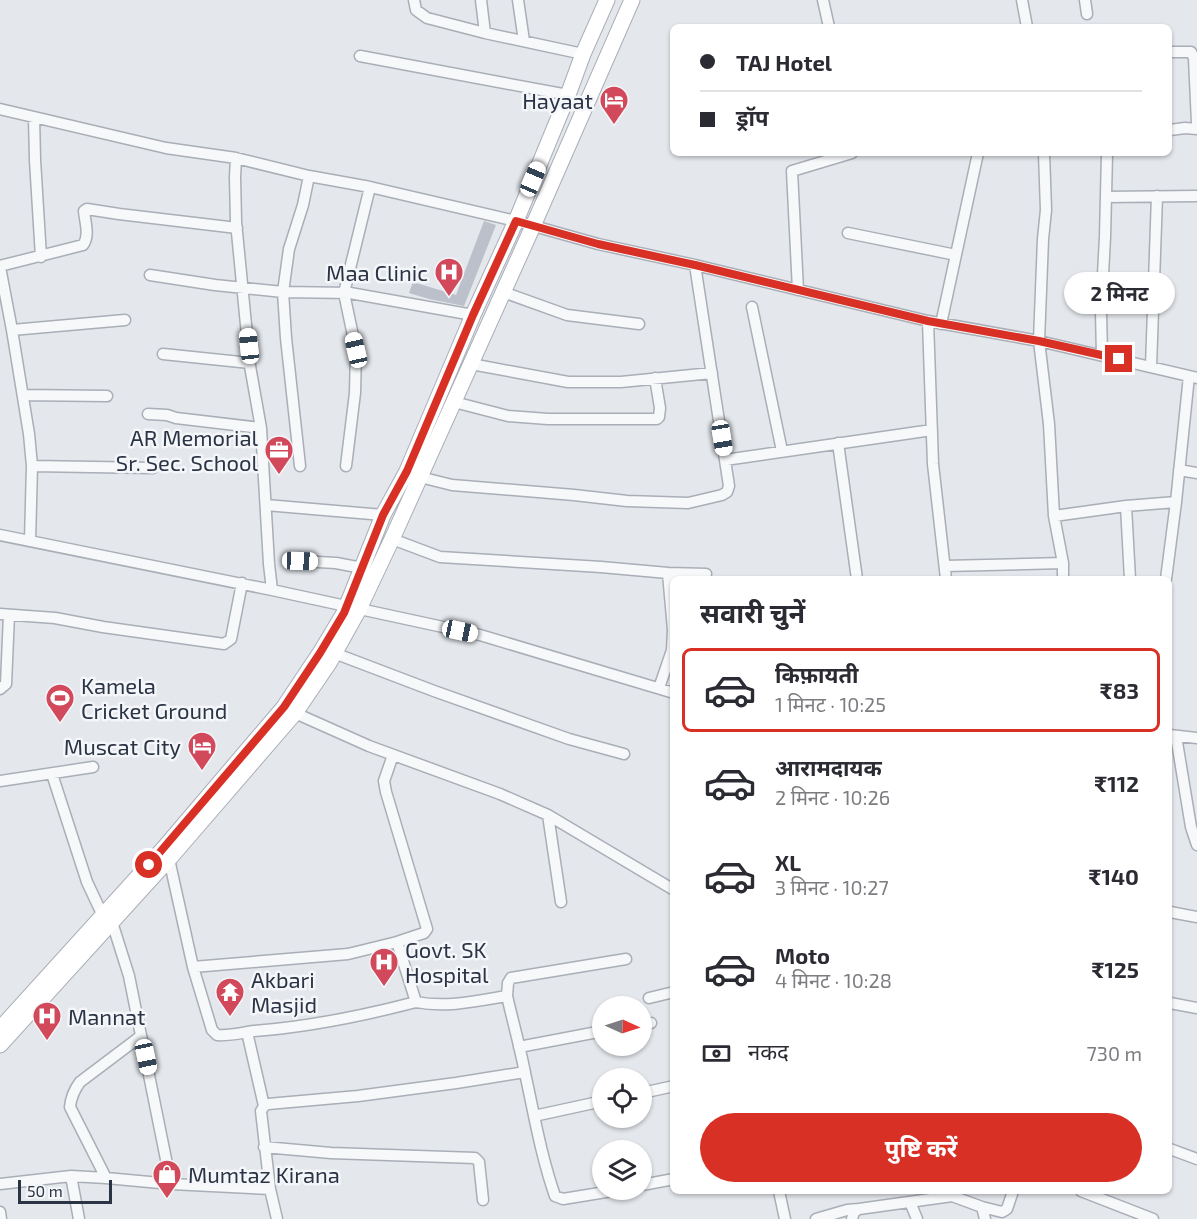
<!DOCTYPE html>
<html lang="hi">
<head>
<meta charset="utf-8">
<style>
	:root { --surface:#fff; --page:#f7f7f7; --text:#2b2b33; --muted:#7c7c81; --line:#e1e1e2; --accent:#d93025 }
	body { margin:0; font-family:"Exo 2","Noto Sans Devanagari",sans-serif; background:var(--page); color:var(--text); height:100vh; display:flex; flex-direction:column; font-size:22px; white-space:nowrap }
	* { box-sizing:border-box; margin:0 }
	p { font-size:20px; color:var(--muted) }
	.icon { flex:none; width:33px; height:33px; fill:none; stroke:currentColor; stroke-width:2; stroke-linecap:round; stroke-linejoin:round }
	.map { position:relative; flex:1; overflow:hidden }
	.sheet { position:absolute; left:670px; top:576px; width:502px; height:618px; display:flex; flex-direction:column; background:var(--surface); border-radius:9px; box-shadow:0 2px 4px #0004 }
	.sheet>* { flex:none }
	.top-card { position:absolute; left:670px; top:24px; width:502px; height:132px; border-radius:9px; box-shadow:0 2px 4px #0004; display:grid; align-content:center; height:132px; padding:0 30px; background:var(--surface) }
	.needle { width:39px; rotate:93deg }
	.tools { position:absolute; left:592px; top:996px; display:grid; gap:12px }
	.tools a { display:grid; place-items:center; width:60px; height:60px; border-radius:50%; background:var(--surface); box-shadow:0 2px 4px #0004; font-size:30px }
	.scale { position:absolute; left:18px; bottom:15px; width:94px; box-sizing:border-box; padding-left:6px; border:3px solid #2b3445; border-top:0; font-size:16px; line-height:21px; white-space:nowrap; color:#2b3445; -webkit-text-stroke:4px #f4f6f9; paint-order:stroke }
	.end { position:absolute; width:27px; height:27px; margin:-14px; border:8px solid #d93025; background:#fff; box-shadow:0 0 0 3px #fff }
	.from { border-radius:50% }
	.bubble { position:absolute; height:42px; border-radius:21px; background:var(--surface); box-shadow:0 2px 4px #0004; font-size:20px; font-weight:700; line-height:42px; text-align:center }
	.car { position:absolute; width:18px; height:36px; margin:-18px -9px; border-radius:8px; box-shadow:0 0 4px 2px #0007; background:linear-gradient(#fff 24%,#345 0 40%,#fff 0 76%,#345 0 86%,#fff 0) }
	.top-card b { display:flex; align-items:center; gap:21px; height:57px; font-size:22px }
	.top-card b+b { border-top:2px solid var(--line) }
	.top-card i { width:15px; height:15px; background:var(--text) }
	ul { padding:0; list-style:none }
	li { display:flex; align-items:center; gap:18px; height:84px; margin:0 12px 9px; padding:0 18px; border:3px solid transparent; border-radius:9px }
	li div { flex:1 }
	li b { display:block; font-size:22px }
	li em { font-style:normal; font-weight:700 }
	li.on { border-color:var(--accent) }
	li>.icon { width:54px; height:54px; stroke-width:1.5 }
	h2 { padding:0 30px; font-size:27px; line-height:72px }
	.pay { display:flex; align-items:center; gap:15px; height:66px; padding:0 30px; font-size:22px }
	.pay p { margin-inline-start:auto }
	.action { display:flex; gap:12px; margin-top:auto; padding:12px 30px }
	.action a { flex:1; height:69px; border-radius:36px; background:var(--accent); color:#fff; font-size:24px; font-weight:700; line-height:69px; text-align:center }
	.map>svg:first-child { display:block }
	.building { fill:#bbc0ca }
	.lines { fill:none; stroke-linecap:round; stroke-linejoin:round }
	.street-casing { stroke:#a9aeb7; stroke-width:13 }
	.secondary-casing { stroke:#a9aeb7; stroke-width:17 }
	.street { stroke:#f7f8fa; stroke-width:10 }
	.secondary { stroke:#fff; stroke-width:15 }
	.route { stroke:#d93025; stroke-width:8 }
	.labels { text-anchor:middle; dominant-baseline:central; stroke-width:5; stroke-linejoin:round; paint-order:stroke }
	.poi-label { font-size:22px; fill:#2b3445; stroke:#f4f6f9; text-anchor:start }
</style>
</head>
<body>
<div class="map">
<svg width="1197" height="1219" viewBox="0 0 1197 1219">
	<rect width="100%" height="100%" fill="#e4e7ec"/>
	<path class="building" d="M484,221L496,225L464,306L429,299L409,293L413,282L456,295Z"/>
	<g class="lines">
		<g class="street-casing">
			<path id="street" d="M414,0L416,10L427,18L485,33L583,54
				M481,0L485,33
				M518,0L524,41
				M823,0L829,27
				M1022,0L1027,27
				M1085,0L1087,14
				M1170,52H1191L1194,58L1197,123
				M360,56L568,95
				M0,109L166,148L236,158L309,176L370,187L516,221L598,244L695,265L928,321L1039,341L1197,378
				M34,117L35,160L41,257
				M1170,130L1185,128L1197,129
				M1044,153L1046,210L1043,239L1039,341L1049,424L1054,516L1063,563V579
				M236,158L235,177L236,222L250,366L261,428L269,564L272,590
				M1106,197L1197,196
				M848,233L956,255
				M0,266L83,245C90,236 85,222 84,211L87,209L119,214L237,228
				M0,267L12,330L29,434L32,466L30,541
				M150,275L215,285L283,292L350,293L473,315
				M798,290L792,171L852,153
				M503,292L567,315L639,324
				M752,307L782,451
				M928,321L933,464L946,579
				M941,324L978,153
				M12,330L125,320
				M163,354L250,363
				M1102,355L1101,312L1105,237L1107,153
				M471,364L568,382H621L712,373
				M1151,367L1157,196
				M23,395L107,396
				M454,402L508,416L548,419H657L659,417L660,408L655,378
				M148,414L167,415L176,418L261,428
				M838,443L857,579
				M725,460L932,430
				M32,466L153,468
				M300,466L286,338L283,292L289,249L303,205L309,176
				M346,466L355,393L356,350L344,293L370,187
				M1179,470L1197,473
				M420,477L452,485L574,495L627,501L688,503L722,495L727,492L729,486L695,265
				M266,505L383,515
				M1126,506L1130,579
				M1054,516L1126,506L1176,502
				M0,535L272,590L480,635L674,693
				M392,539L440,557L601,567L668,573L706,574
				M300,561L336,563L362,568
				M945,566L1063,563
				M1166,579L1176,502L1189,376
				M0,614L55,618L103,627L224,644L231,639L242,583
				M334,653L434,691L569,739L624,754
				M659,688L672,650L673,630L668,573
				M0,689L6,684L9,615
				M295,713L369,746L500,794L548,815L674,890
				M1170,735L1197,738
				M1176,736L1191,827L1197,845
				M393,755L384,781L386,792L427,929L424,933L397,942
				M52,774L87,882L103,916
				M0,781L93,767
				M548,815L561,902
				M169,859L193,967L212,1030L217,1035C229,1036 241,1033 254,1031C309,1027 362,1016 416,1002
				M1170,912L1197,917
				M112,922L129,976L171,1184
				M193,967L348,954L397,942L416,1002C446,1008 477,1001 507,996L508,983L511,978L626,959
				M507,996C513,1022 520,1047 525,1073C534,1114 541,1156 555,1196L563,1199L618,1190
				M649,998L674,992
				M1170,1003L1197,1008
				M642,1024L651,1023
				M247,1032L264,1106
				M519,1047L603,1031
				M642,1093L674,1086
				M534,1116L603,1101
				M264,1147L331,1153L475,1158L479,1162L483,1200
				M1170,1149L1197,1159
				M71,1176L79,1219
				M106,1178L70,1107C71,1097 74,1090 80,1082L141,1036
				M0,1184L71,1176L106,1178L171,1184L270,1189L277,1219
				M642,1185L674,1179
				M270,1189L261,1111L264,1106L268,1104L358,1096L456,1083L525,1072
				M779,1191L785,1219
				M1081,1191L1153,1219
				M910,1202L917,1219
				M982,1207L985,1219
				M0,1212L1,1219
				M816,1219L847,1210L859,1209
				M852,1219L854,1212L859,1209L952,1196L982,1207L1002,1212L1007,1209L1013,1191"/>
		</g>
		<g class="secondary-casing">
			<path id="secondary" d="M0,1029L164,848L284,707L320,653L344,613L383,515L407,471L473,315L516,221L568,95L583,54L607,0
				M0,1045L169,859L295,713L329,663L359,609L392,539L533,226L632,0"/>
		</g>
		<use href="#street" class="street"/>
		<use href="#secondary" class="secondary"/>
	</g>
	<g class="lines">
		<path class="route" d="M149,865L284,707L320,653L344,613L383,515L407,471L473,315L516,221L598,244L695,265L928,321L1039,341L1119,359"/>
	</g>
	<defs>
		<g id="hotel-pin" transform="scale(1.5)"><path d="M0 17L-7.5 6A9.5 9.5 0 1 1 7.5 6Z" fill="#d1495b" stroke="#f4f6f9"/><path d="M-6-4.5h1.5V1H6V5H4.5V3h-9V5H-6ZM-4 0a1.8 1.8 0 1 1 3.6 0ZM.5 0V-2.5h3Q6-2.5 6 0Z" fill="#fff"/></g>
		<g id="hospital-pin" transform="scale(1.5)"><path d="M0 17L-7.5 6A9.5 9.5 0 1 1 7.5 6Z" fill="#d1495b" stroke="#f4f6f9"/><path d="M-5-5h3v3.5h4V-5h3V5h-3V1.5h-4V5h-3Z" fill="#fff"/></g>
		<g id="office-pin" transform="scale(1.5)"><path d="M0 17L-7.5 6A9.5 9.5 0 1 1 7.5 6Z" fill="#d1495b" stroke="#f4f6f9"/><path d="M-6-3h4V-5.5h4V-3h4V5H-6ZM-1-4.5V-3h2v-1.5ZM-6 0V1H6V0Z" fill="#fff"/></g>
		<g id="stadium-pin" transform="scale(1.5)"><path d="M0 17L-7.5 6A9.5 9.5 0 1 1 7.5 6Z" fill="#d1495b" stroke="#f4f6f9"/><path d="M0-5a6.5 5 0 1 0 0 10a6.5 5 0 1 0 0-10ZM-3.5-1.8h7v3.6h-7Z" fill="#fff"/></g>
		<g id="temple-pin" transform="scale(1.5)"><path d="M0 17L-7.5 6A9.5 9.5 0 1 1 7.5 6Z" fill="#d1495b" stroke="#f4f6f9"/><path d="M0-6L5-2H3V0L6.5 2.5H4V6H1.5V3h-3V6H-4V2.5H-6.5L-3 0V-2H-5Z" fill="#fff"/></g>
		<g id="shop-pin" transform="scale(1.5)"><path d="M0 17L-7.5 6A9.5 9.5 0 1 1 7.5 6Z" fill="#d1495b" stroke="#f4f6f9"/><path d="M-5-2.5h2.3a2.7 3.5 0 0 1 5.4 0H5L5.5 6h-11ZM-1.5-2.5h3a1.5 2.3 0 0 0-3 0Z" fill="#fff"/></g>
	</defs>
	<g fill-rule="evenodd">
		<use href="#hotel-pin" x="614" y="100"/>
		<use href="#hospital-pin" x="449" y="272"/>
		<use href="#office-pin" x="279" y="450"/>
		<use href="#stadium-pin" x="60" y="698"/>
		<use href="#hotel-pin" x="202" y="746"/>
		<use href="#hospital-pin" x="384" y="962"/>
		<use href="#temple-pin" x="230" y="992"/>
		<use href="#hospital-pin" x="47" y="1016"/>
		<use href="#shop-pin" x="167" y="1174"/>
	</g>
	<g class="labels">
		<g class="poi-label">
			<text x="593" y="100" text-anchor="end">Hayaat</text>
			<text x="428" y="272" text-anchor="end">Maa Clinic</text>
			<text x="258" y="437" text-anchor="end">AR Memorial<tspan x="258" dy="25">Sr. Sec. School</tspan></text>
			<text x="81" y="685">Kamela<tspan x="81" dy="25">Cricket Ground</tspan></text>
			<text x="181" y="746" text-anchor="end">Muscat City</text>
			<text x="405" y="949">Govt. SK<tspan x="405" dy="25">Hospital</tspan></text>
			<text x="251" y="979">Akbari<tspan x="251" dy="25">Masjid</tspan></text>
			<text x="68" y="1016">Mannat</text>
			<text x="188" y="1174">Mumtaz Kirana</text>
		</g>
	</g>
</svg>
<div class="tools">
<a><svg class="needle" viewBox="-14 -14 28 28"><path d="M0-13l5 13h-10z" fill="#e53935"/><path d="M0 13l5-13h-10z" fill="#7c7c81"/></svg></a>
<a><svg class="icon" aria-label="locate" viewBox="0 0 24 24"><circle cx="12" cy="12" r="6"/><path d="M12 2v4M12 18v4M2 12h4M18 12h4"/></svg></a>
<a><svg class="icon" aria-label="layers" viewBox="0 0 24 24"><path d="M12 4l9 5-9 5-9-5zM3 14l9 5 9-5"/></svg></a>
</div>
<div class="scale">50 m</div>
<i class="end from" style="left:149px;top:865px"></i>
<i class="end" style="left:1119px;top:359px"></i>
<div class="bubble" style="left:1064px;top:272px;width:111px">2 मिनट</div>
<i class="car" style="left:533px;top:179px;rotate:23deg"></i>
<i class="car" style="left:249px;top:346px;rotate:354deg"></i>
<i class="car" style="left:356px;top:350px;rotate:347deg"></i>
<i class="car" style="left:722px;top:438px;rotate:171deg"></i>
<i class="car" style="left:300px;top:561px;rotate:92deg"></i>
<i class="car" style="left:460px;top:631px;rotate:102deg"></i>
<i class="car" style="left:146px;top:1057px;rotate:168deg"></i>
<div class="top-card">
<b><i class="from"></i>TAJ Hotel</b>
<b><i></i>ड्रॉप</b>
</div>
<section class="sheet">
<h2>सवारी चुनें</h2>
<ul>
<li class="on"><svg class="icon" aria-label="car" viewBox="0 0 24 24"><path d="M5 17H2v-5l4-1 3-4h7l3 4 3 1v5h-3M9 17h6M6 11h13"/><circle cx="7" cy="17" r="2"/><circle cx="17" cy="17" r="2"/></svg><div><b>किफ़ायती</b><p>1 मिनट · 10:25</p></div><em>₹83</em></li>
<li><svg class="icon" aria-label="car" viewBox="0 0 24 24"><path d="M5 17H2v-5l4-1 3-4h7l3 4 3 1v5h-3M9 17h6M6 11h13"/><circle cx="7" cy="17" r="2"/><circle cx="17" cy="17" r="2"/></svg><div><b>आरामदायक</b><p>2 मिनट · 10:26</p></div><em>₹112</em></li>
<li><svg class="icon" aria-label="car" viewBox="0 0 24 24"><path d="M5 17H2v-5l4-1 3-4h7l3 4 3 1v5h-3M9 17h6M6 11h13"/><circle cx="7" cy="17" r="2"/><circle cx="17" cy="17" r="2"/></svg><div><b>XL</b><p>3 मिनट · 10:27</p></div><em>₹140</em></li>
<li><svg class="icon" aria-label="car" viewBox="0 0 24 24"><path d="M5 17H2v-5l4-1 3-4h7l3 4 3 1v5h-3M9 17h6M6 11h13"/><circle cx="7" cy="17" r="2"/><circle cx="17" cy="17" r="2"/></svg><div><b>Moto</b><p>4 मिनट · 10:28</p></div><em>₹125</em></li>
</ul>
<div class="pay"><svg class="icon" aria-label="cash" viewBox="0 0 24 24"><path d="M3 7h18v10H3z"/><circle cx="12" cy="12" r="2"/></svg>नकद<p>730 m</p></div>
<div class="action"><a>पुष्टि करें</a></div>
</section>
</div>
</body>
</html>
